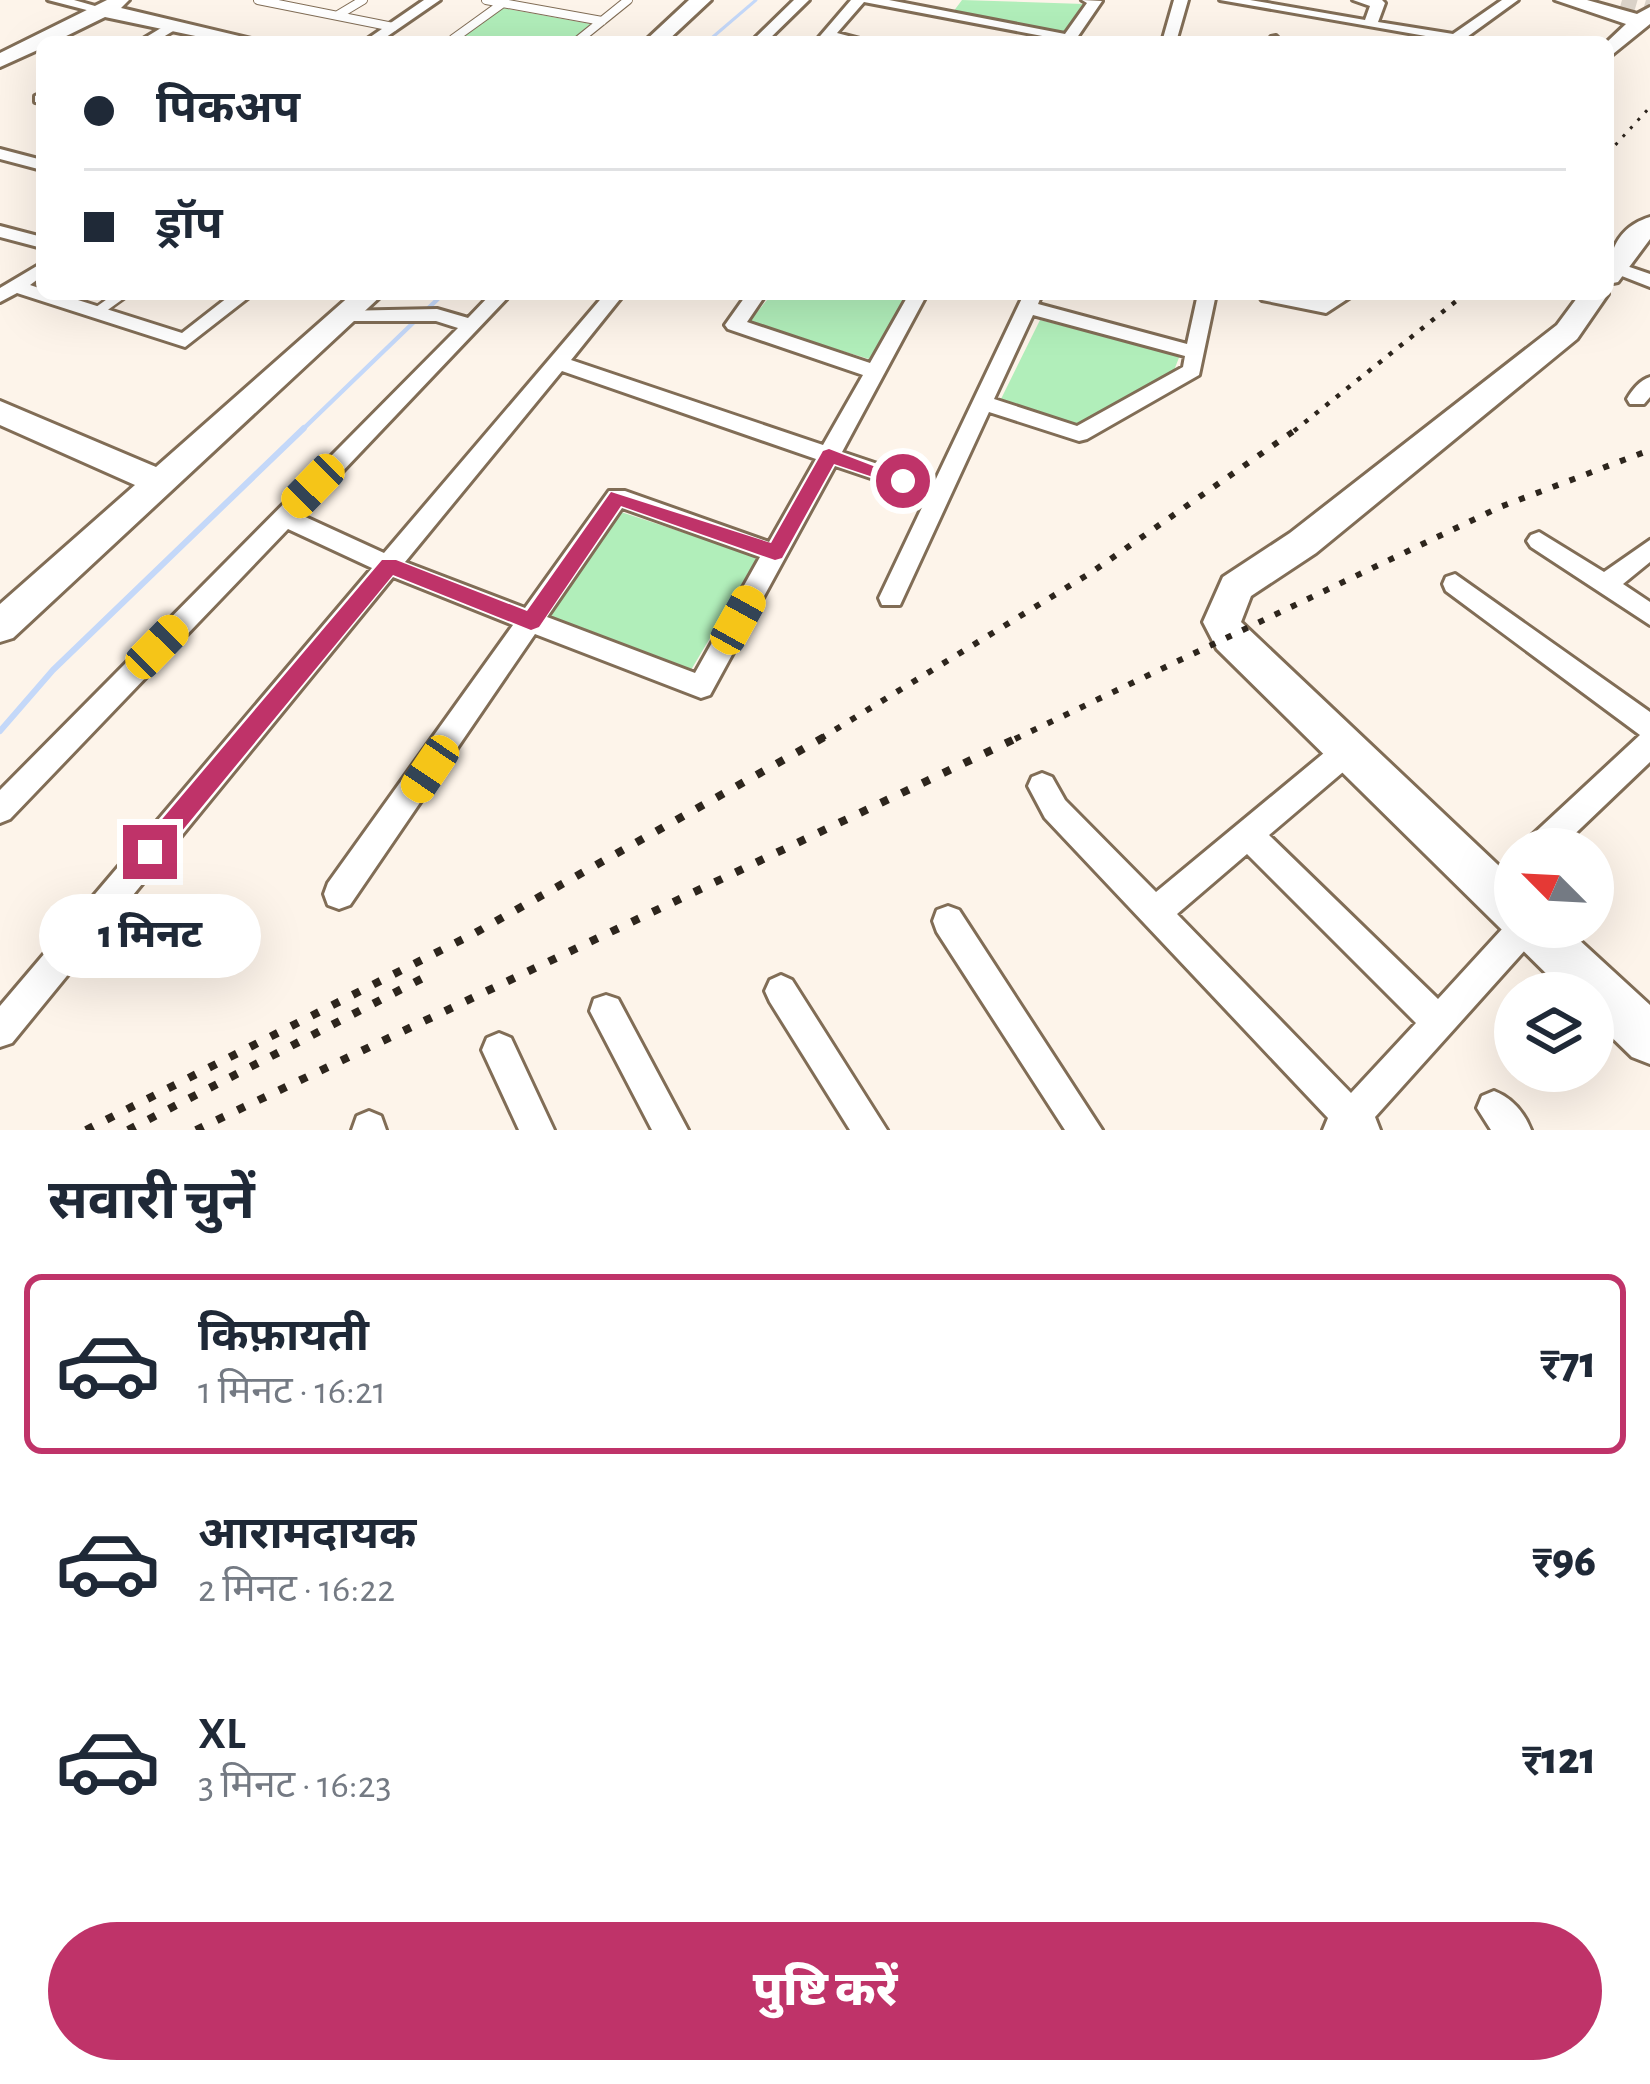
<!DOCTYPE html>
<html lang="hi">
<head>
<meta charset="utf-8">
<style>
	:root { --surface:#fff; --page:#f6f6f7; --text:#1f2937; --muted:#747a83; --line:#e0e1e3; --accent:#bf3369 }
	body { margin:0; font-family:"Alegreya Sans","Noto Sans Devanagari",sans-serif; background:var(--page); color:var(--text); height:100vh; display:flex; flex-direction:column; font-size:45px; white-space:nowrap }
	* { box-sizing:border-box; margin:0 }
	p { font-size:39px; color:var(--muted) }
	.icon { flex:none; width:66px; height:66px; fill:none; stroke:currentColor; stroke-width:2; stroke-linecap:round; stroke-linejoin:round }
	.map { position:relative; height:1130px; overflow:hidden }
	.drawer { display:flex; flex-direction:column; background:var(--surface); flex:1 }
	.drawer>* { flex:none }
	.guide { position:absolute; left:36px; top:36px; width:1578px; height:264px; border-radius:18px; box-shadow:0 12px 48px #0002; display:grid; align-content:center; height:264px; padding:0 48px; background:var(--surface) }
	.needle { width:78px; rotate:294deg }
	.fabs { position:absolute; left:1494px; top:828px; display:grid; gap:24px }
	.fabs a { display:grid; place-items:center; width:120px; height:120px; border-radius:50%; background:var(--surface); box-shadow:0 12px 48px #0002; font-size:60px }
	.end { position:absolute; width:54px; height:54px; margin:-27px; border:15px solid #bf3369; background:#fff; box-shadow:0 0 0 6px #fff }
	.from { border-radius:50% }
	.bubble { position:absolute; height:84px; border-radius:42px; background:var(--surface); box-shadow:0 12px 48px #0002; font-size:39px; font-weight:800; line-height:84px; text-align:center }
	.car { position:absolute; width:36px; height:72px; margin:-36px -18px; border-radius:15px; box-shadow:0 0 9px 3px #0007; background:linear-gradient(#f5c518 24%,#345 0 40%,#f5c518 0 76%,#345 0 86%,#f5c518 0) }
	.guide b { display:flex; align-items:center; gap:42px; height:114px; font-size:45px }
	.guide b+b { border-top:3px solid var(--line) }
	.guide i { width:30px; height:30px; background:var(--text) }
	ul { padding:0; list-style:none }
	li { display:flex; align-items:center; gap:36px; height:180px; margin:0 24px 18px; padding:0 24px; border:6px solid transparent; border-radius:18px }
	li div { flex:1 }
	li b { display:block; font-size:45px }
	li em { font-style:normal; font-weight:800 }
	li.active { border-color:var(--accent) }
	li>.icon { width:108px; height:108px; stroke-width:1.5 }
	h2 { padding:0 48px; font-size:54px; line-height:144px }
	.cta { display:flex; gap:24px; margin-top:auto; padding:24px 48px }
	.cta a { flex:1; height:138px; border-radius:72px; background:var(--accent); color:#fff; font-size:48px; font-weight:800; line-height:138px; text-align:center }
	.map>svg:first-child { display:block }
	.green { fill:#b1eeba }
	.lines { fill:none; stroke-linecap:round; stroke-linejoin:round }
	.stream-far2 { stroke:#c4d8f9; stroke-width:3 }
	.stream-far1 { stroke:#c4d8f9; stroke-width:4.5 }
	.stream { stroke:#c4d8f9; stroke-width:6 }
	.street-tunnel { stroke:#dad2c8; stroke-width:15; stroke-dasharray:15 8; stroke-linecap:butt }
	.lane-far1-casing { stroke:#816d56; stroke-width:10 }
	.lane-casing { stroke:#816d56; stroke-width:14 }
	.street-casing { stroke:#816d56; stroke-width:6 }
	.secondary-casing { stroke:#816d56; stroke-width:6 }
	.lane-far1 { stroke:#fff; stroke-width:8 }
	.lane { stroke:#fff; stroke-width:9 }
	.street { fill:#fff; fill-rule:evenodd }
	.secondary { fill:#fff; fill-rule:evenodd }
	.rail-far3 { stroke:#2d251d; stroke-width:3; stroke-dasharray:3 8; stroke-linecap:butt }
	.rail-far2 { stroke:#2d251d; stroke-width:4.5; stroke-dasharray:4.5 9; stroke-linecap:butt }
	.rail-far1 { stroke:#2d251d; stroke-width:6; stroke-dasharray:6 12; stroke-linecap:butt }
	.rail { stroke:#2d251d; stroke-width:8; stroke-dasharray:8 15; stroke-linecap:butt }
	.route { fill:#bf3369 }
</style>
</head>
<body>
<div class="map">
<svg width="1650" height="1130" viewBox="0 0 1650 1130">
	<rect width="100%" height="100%" fill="#fdf4ea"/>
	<path class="green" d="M962,0L1084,4L1062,34L953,12Z
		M503,8L591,24L569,42L464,36Z
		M772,294H912L869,359L748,323Z
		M1040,320L1180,355L1173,373L1077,425L1001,399Z
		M621,512L758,557L691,670L545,616Z"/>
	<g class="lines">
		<path class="stream-far2" d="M707,42L756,0"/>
		<path class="stream-far1" d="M301,431L443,294"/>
		<path class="stream" d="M0,731L53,670L304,428"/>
		<path class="street-tunnel" d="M1622,0L1650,8"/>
		<g class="lane-far1-casing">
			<path id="lane-far1" d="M258,0L393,27
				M486,0L602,21
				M338,15L363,0
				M453,39L503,3
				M576,42L628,0"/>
		</g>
		<g class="lane-casing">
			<path id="lane" d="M97,312L122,294"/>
		</g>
		<g class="street-casing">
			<path id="street" d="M48,0H74L109,10L102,14Z
				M424,0H440L379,42H363Z
				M794,0H809L766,42H751Z
				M851,0H889L1065,34L1087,3L1082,0L1102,1L1074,42L864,2L837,33L871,42H815Z
				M1174,0H1188L1176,42H1162Z
				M1220,0H1250L1365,20L1370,6L1353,0H1382L1385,3L1378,22L1453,34L1502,0H1518L1460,42Z
				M171,22L183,25L155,42H138Z
				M1276,36L1282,42H1268L1271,37Z
				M42,93V103L35,102V96Z
				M0,149L42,160V170L0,159Z
				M0,226L42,237V248L0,237Z
				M1615,262L1650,274V287L1609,271L1608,264Z
				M42,263V276L30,285L42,289V294H59L182,333L232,294H253L185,347L17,293L0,302V288Z
				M491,294H511L301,515L384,553L605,294H624L571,360L823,445L863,375L728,329L725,325L747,294H766L747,322L870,363L909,294H927L842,452L934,483L1024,294H1042L1038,304L1187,344L1198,294H1216L1199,375L1087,439L1079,441L989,412L900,605H882L879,598L927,497L835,466L710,695L701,698L535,634L350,905L339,909L328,905L324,894L328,883L513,625L393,577L12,1043L0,1047V1006L372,568L288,529L10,819L0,823V790L458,328L436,321H347L337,315L340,311L437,309L468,318ZM1033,315L1185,356L1183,367L1077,426L994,399ZM562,371L816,459L769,542L625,491H609L525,608L405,562ZM622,508L760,557L695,673L547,617Z
				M1650,377V397L1644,404H1630L1627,399C1632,390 1640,380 1650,377Z
				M1539,532L1604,572L1650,540V562L1623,584L1650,602V625L1531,547L1527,541L1531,535Z
				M1455,574L1650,712V762L1559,849H1523L1528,839L1640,735L1446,591L1443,584L1446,577Z
				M1346,740L1356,743L1360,752L1356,761L1269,835L1438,999L1514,916L1515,927H1540L1536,938L1375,1117L1380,1130H1323L1328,1118L1045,818L1028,786L1032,777L1042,773L1052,777L1065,800L1156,892L1336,743ZM1247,854L1416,1023L1351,1093L1177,914Z
				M948,906L959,910L1102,1130H1065L937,932L933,921L937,910Z
				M781,975L792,980L887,1130H850L770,1002L765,991L770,980Z
				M606,995L618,999L688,1130H652L590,1011L594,999Z
				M499,1033L511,1038L554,1130H519L482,1050L487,1038Z
				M1494,1091C1512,1098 1524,1112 1531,1130H1491L1477,1108L1482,1096Z
				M369,1111L381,1116L386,1130H352L357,1116Z"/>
		</g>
		<g class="secondary-casing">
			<path id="secondary" d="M107,0H129L121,8L264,42H224L105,17L54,42H42V48L0,67V53Z
				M689,0H711L666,42H644Z
				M1555,0H1587L1637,14L1650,7V24L1608,58L1607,42L1626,24Z
				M1650,217V239L1618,282L1608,284C1608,253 1617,227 1650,217Z
				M352,294H383L13,638L0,642V604L135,485L0,425V401L156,467Z
				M1258,294H1355L1326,313L1262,300Z
				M1580,294H1608L1577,339L1316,553L1251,596L1241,622L1515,881V927H1565L1650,1005V1064L1632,1057L1593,1019V993H1566L1217,649L1203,622L1223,577L1290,533L1557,325Z"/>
		</g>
		<use href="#lane-far1" class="lane-far1"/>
		<use href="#lane" class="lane"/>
		<use href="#street" class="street"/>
		<use href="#secondary" class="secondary"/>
		<path class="rail-far3" d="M1608,153L1650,107"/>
		<path class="rail-far2" d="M1294,431L1465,294"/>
		<path class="rail-far1" d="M820,739L1092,572L1298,428
			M1015,739L1500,507L1650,450"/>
		<path class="rail" d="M86,1130L475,933L826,736
			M128,1130L425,977
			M196,1130L1021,736"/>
	</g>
	<path class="route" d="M829,449L912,481L903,487L834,464L782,558L775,560L621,506L539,627L531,630L393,575L158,860H141V844L382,560H396L527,611L611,492L771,543L823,451Z"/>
</svg>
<div class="fabs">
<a><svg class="needle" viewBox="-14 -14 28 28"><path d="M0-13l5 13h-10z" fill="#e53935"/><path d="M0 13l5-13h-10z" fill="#747a83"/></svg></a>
<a><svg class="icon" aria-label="layers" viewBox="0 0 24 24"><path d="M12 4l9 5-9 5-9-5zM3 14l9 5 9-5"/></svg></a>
</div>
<i class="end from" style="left:903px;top:481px"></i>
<i class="end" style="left:150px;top:852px"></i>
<div class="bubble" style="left:39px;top:894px;width:222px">1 मिनट</div>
<i class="car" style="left:313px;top:486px;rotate:224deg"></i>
<i class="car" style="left:738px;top:620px;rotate:29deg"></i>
<i class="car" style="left:157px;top:647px;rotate:44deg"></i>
<i class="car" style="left:430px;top:769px;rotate:214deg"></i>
<div class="guide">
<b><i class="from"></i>पिकअप</b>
<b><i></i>ड्रॉप</b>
</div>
</div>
<section class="drawer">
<h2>सवारी चुनें</h2>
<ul>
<li class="active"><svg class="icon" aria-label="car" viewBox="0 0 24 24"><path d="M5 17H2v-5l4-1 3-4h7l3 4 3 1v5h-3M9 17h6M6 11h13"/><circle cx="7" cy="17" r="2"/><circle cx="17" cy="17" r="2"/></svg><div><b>किफ़ायती</b><p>1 मिनट · 16:21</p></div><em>₹71</em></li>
<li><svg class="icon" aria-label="car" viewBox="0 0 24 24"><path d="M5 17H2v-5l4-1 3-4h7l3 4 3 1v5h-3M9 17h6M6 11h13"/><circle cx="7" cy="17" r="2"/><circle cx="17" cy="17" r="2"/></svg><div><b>आरामदायक</b><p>2 मिनट · 16:22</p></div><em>₹96</em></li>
<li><svg class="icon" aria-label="car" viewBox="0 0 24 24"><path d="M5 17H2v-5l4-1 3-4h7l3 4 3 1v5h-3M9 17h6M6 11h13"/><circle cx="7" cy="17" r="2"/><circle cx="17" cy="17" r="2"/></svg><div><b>XL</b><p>3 मिनट · 16:23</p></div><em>₹121</em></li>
</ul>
<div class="cta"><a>पुष्टि करें</a></div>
</section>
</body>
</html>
